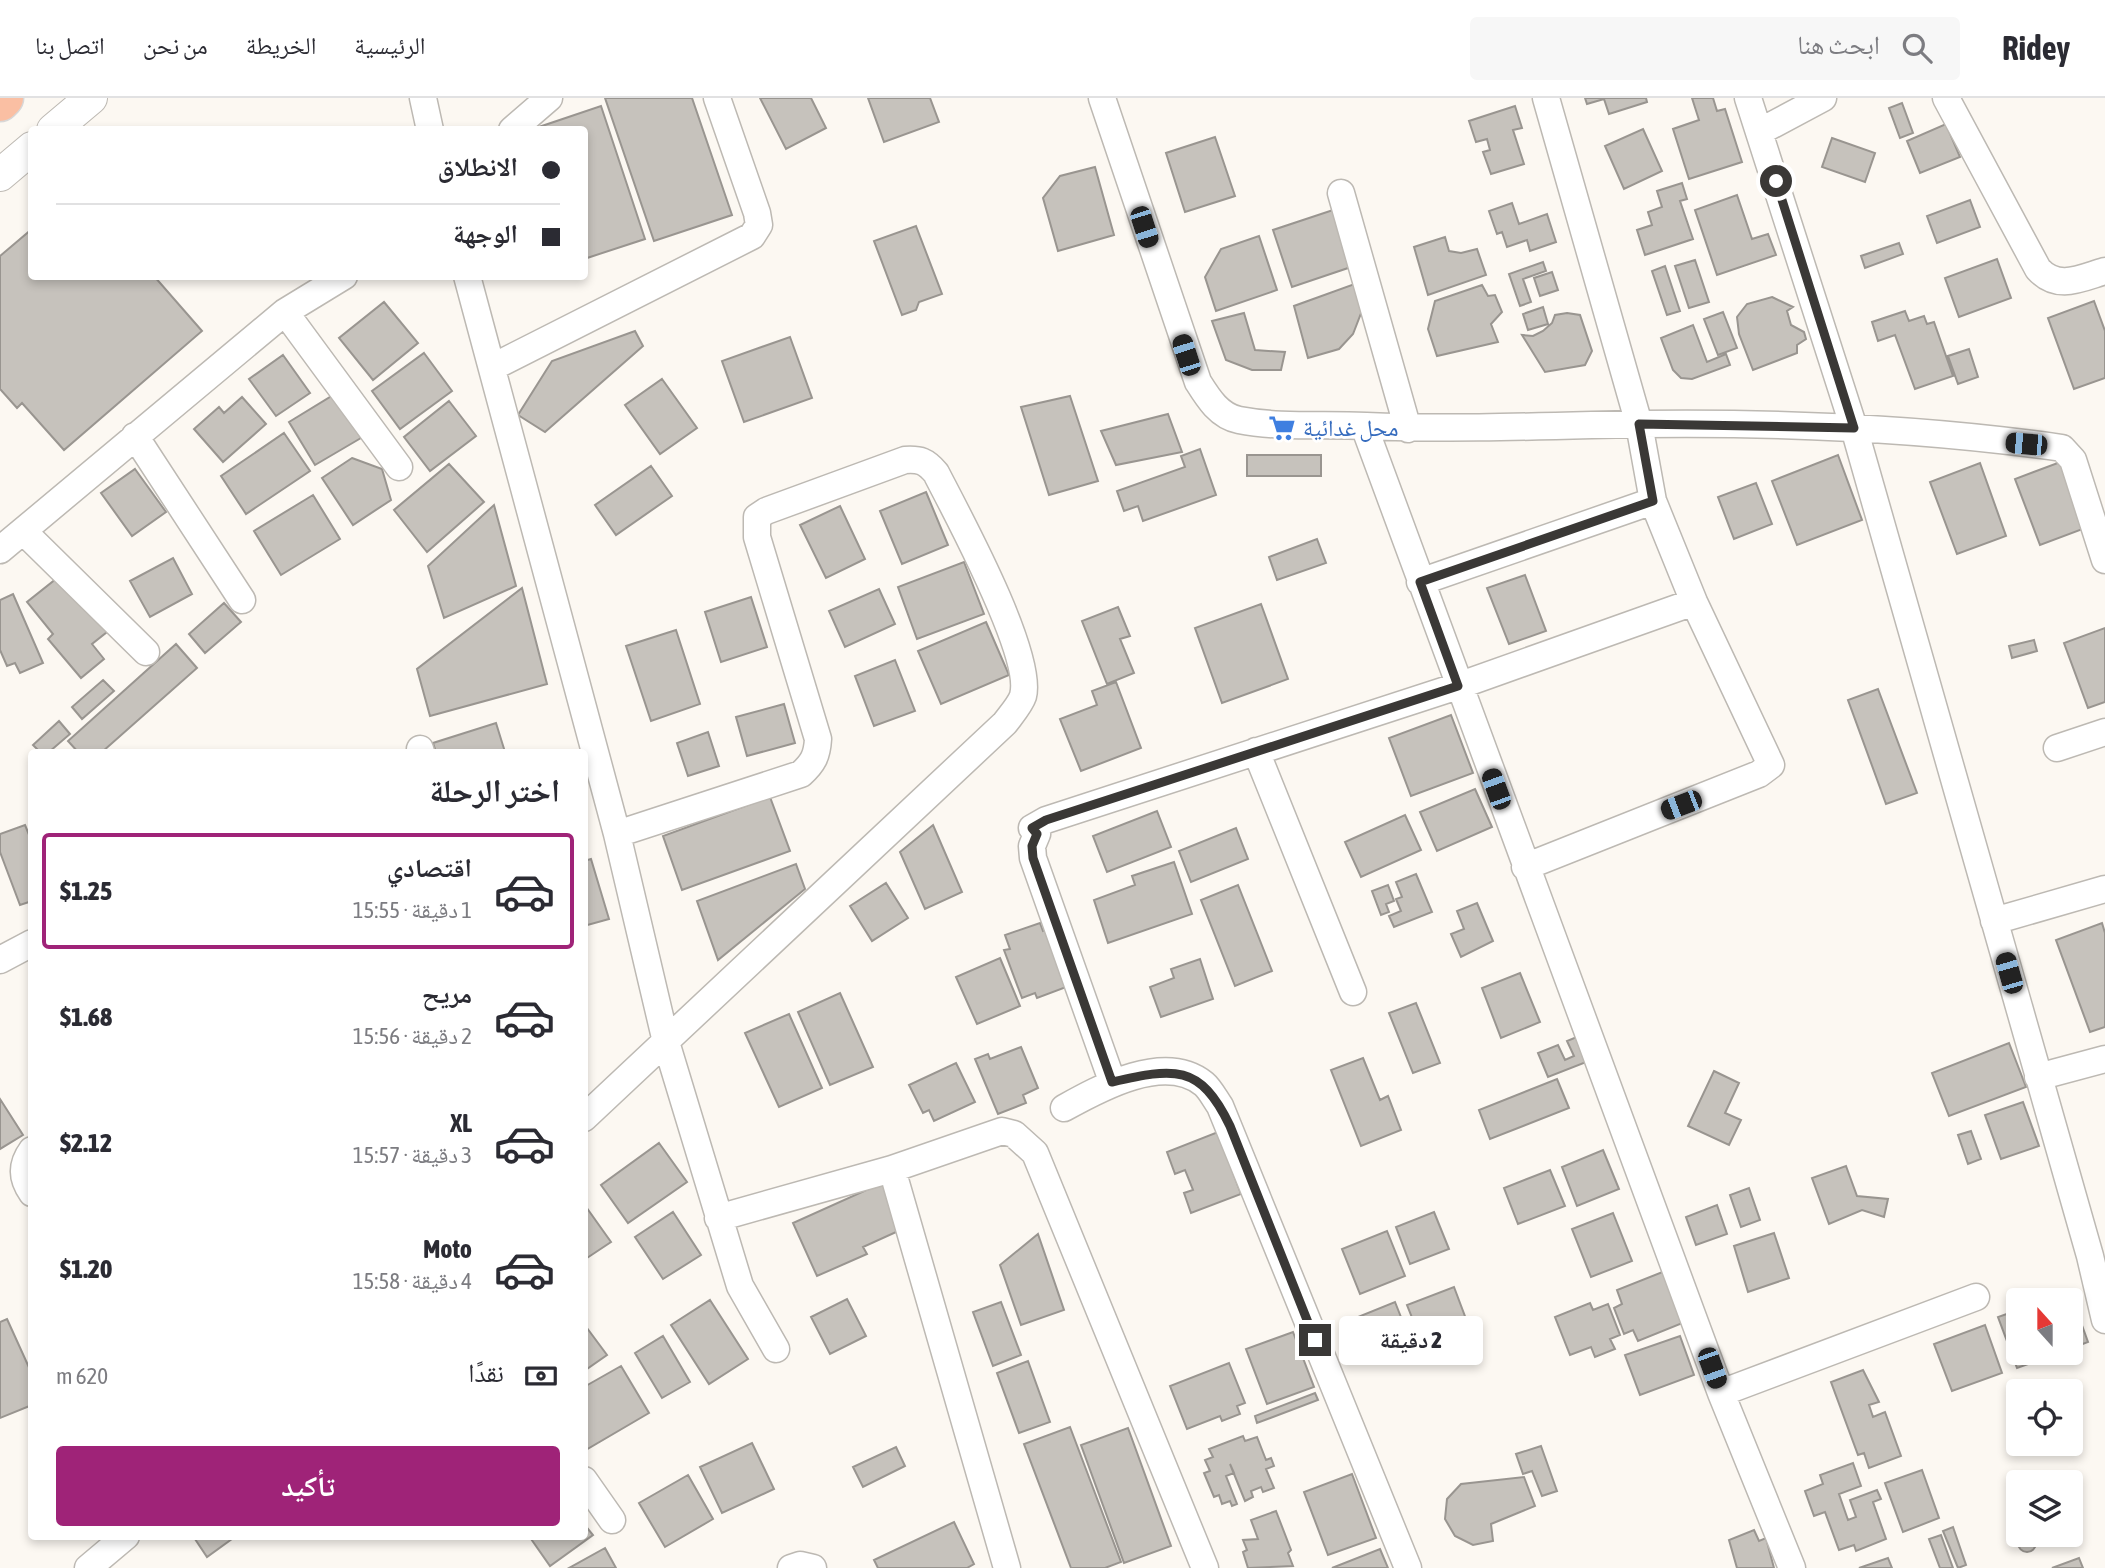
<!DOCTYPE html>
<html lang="ar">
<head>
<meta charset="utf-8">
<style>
	:root { --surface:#fff; --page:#f7f7f7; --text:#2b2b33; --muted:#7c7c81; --line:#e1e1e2; --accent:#9f2378 }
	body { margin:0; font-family:"Asap Condensed","Noto Naskh Arabic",sans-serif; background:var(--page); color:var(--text); direction:rtl; height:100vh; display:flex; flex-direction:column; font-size:26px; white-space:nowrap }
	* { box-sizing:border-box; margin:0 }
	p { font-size:23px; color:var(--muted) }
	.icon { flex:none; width:38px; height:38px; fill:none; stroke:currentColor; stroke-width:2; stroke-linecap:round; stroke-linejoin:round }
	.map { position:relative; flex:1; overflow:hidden; direction:ltr }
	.sheet { position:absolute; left:28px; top:651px; width:560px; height:791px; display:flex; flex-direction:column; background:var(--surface); border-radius:7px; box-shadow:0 4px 10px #0003; direction:rtl }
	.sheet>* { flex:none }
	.hud { position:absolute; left:28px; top:28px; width:560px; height:154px; border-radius:7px; box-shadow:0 4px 10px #0003; direction:rtl; display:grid; align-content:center; height:154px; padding:0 28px; background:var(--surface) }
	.needle { width:46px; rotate:339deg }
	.buttons { position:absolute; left:2006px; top:1190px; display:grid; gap:14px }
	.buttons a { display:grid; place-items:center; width:77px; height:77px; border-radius:7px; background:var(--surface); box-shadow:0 4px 10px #0003; font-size:35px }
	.end { position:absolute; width:32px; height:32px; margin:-16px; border:9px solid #3a3836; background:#fff; box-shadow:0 0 0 4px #fff }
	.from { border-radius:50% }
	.bubble { position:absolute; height:49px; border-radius:7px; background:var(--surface); box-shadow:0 4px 10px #0003; font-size:23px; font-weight:800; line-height:49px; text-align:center; direction:rtl }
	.car { position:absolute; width:21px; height:42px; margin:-21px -10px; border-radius:9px; box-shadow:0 0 5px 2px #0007; background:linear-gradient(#222 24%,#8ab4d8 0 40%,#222 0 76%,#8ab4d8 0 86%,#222 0) }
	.hud b { display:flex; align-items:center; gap:24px; height:66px; font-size:26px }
	.hud b+b { border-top:2px solid var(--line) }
	.hud i { width:18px; height:18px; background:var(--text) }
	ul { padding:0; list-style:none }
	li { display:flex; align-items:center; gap:21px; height:116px; margin:0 14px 10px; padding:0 14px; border:4px solid transparent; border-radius:7px }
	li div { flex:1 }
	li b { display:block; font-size:26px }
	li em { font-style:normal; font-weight:800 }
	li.current { border-color:var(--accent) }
	li>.icon { width:63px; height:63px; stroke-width:1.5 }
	h2 { padding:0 28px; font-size:32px; line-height:84px }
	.pay { display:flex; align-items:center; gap:18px; height:77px; padding:0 28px; font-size:26px }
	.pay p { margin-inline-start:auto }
	.cta { display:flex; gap:14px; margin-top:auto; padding:14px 28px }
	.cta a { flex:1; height:80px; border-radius:7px; background:var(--accent); color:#fff; font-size:28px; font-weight:800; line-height:80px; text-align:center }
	header { display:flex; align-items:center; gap:42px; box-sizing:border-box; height:98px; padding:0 35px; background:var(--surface); border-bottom:2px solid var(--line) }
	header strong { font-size:33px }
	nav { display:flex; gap:38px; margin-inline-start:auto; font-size:24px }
	.search { width:490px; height:63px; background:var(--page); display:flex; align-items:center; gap:18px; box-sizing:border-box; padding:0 24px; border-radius:7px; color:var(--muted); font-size:26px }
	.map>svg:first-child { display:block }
	.building { fill:#c6c2bc; stroke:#999590; stroke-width:2 }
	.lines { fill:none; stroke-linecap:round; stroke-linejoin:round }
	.minor-casing { stroke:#bdb9b3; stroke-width:29 }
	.tertiary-casing { stroke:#bdb9b3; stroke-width:34 }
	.motorway-casing { stroke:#d8d7d7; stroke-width:41 }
	.minor { stroke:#fff; stroke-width:26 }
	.tertiary { stroke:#fff; stroke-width:32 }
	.motorway { stroke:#fabfa3; stroke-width:38 }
	.route { stroke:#3a3836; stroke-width:9 }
	.labels { text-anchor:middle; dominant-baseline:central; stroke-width:5; stroke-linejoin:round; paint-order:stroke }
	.shop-label { font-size:23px; fill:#366cbe; stroke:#fff; text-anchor:start }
</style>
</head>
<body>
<header>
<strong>Ridey</strong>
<div class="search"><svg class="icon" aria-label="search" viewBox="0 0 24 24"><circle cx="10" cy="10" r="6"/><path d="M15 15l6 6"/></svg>ابحث هنا</div>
<nav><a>الرئيسية</a><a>الخريطة</a><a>من نحن</a><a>اتصل بنا</a></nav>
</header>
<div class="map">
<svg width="2105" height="1470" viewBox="0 0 2105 1470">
	<rect width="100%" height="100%" fill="#fcf8f2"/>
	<path class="building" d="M605,0H692L732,117L654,143Z
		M760,0H811L826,30L786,51Z
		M868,0H930L939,24L884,44Z
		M1585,0H1646L1647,4L1609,16L1604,1L1587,6Z
		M1692,0H1713L1717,13L1725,11L1742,64L1689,81L1673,31L1699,22Z
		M1902,5L1913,35L1900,40L1889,10Z
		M601,8L645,141L584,161V32H540L539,29Z
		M1515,8L1522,30L1513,32L1524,66L1491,76L1483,54L1490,52L1487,41L1476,44L1469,23Z
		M1946,26L1960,59L1920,75L1907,43Z
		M1643,31L1662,73L1624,91L1605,48Z
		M1215,39L1235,98L1185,114L1166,55Z
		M1832,40L1875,55L1865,84L1822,69Z
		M1095,69L1114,137L1058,153L1043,100L1060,78Z
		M1682,85L1687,101L1680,103L1693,141L1645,157L1637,132L1652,127L1648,114L1662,109L1657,93Z
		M1737,97L1752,141L1768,136L1776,157L1717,177L1695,112Z
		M1970,102L1980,129L1937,145L1927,118Z
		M1512,105L1519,126L1547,116L1556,144L1530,153L1527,142L1507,149L1502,134L1497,136L1489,113Z
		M1333,112L1351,169L1292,189L1273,132Z
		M916,128L942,196L919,204L916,212L902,217L874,143Z
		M32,131V178H154L202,233L64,352L22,305L17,310L0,291V158Z
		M1259,138L1277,192L1216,213L1205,179L1221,151Z
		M1445,139L1449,153L1461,155L1477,151L1486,177L1428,197L1414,149Z
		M1899,145L1903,156L1865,170L1861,158Z
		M1997,161L2011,200L1959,219L1945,180Z
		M1695,162L1709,204L1689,210L1675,168Z
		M1543,164L1546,173L1523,181L1531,204L1520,208L1509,176Z
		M1665,168L1680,213L1667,217L1652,173Z
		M1552,174L1558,192L1540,198L1534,180Z
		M1360,184L1363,210L1353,236L1339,251L1308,260L1294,208Z
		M1482,187L1488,198L1495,197L1502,214L1491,226L1498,244L1437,258L1428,231L1435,203Z
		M1772,199L1793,209L1787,213L1791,227L1804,234L1806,241L1797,247V255L1753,272L1739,236L1737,219L1747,206Z
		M2094,203L2105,233V280L2074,291L2048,220Z
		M384,204L418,245L373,282L339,240Z
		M1543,209L1548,226L1528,232L1523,216Z
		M1905,213L1909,223L1924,218L1927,226L1934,224L1953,278L1915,291L1895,237L1878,243L1872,224Z
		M1723,214L1737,250L1718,257L1704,221Z
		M1244,215L1255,252L1285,254L1281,272H1252L1226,262L1212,223Z
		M1567,215L1580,217L1592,253L1585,267L1545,274L1522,237L1533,238L1543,233L1552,225L1555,217Z
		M1693,227L1707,264L1726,256L1730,267L1692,281L1681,280L1673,272L1661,240Z
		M635,233L643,248L545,334L518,317L552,263Z
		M790,239L812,300L744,324L722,263Z
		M1969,251L1978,279L1958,286L1948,258Z
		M424,255L452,293L400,331L372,293Z
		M283,257L310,295L276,318L249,281Z
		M662,281L697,330L660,356L625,307Z
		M335,296L361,340L315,367L289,324Z
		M1070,298L1098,383L1049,397L1021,309Z
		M242,299L266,326L223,364L194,331L219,309L224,315Z
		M449,303L476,338L430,373L404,339Z
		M1168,316L1182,354L1116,367L1101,333Z
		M284,335L310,373L246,416L221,378Z
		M1200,351L1216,397L1143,423L1138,408L1124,413L1117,393L1185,369L1181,358Z
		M1247,357H1321V378H1247Z
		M1838,357L1862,422L1797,447L1772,383Z
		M352,360L382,371L391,402L353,427L322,380Z
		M2063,363L2088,429L2040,447L2015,381Z
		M1980,365L2006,438L1957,456L1930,384Z
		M449,366L484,404L427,454L394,412Z
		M651,368L672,398L616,437L595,407Z
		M135,371L166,414L132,438L101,395Z
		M1756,385L1772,426L1734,441L1718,399Z
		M926,394L948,447L902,466L880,413Z
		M313,397L340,441L281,477L254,433Z
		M494,407L516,488L444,520L428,468Z
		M840,408L865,461L826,480L800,427Z
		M1317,441L1326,465L1277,482L1269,459Z
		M173,460L192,496L150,519L130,483Z
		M964,464L984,516L917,541L898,489Z
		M61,477L107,534L92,546L104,561L81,580L48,541L53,536L27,504Z
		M1525,477L1546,533L1509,546L1487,490Z
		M522,490L547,586L430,618L417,571Z
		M879,491L895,526L845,549L829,513Z
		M13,496L43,565L20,575L15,565L7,568L0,552V502Z
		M751,499L767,549L721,564L705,514Z
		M224,505L241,524L205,555L189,536Z
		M1261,506L1288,581L1222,605L1195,530Z
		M1118,509L1130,538L1120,541L1134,575L1107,586L1082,523Z
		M986,524L1009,577L941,606L918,553Z
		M2105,530V604L2088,610L2064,545Z
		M676,532L700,606L651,623L626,548Z
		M2034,542L2037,553L2012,560L2009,548Z
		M176,546L197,570L102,654H78L68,643Z
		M895,562L915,613L874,628L855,578Z
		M103,582L114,593L82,621L72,609Z
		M1116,584L1141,650L1081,673L1060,621L1097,607L1092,593Z
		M1878,591L1917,695L1886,706L1848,602Z
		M784,606L795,645L747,658L736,619Z
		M1451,617L1473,675L1411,698L1389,640Z
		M59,623L70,636L49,654H40L33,647Z
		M496,625L505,654H436L433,645Z
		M708,634L719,668L688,678L677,645Z
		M1475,691L1492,729L1437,753L1420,714Z
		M770,699L790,753L682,792L663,738Z
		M1157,713L1171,749L1107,774L1093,738Z
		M1405,717L1421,752L1361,779L1345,744Z
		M25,727L32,744V803L20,807L0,754V736Z
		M933,727L962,794L925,811L900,754Z
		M1236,730L1248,761L1191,784L1179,753Z
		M591,761L609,821L584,828V763Z
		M1174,764L1192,816L1108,845L1094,802L1135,787L1132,778Z
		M796,766L805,791L718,862L697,803Z
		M1416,776L1432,814L1394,829L1389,818L1401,813L1396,801L1402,799L1396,784Z
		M886,785L908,820L872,843L850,808Z
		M1238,787L1272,873L1235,888L1201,802Z
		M1388,787L1394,803L1386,806L1389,814L1381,817L1372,793Z
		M1477,805L1493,843L1461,859L1451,836L1464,831L1457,813Z
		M1040,825L1043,833L1048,831L1069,888L1037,900L1035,895L1022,900L1004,852L1010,851L1005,837Z
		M2102,825L2105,835V929L2090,934L2056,842Z
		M1000,860L1020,908L977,926L956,879Z
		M1200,861L1213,901L1161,919L1150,889L1174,880L1171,871Z
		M1520,875L1540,924L1501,940L1482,890Z
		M840,895L873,969L830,987L798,914Z
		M1416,905L1440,965L1413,975L1389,915Z
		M789,916L822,990L779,1009L745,935Z
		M1584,936L1594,961L1548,979L1538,955L1558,947L1565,962L1574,958L1567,943Z
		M2009,945L2026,989L1949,1018L1932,975Z
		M1021,949L1038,990L1023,997L1026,1005L998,1016L975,961L988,956L990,961Z
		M1363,960L1380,1002L1388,998L1401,1032L1361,1048L1331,972Z
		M956,965L975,1004L934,1023L929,1012L923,1015L909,987Z
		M1714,973L1739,985L1725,1015L1741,1022L1729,1047L1688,1028Z
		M1557,981L1569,1010L1490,1041L1479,1012Z
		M0,1001L23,1037L0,1051Z
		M2023,1004L2039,1048L2001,1061L1985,1017Z
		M1971,1033L1981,1061L1968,1066L1958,1037Z
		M1218,1034L1241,1096L1191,1115L1184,1095L1193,1092L1185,1072L1175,1076L1167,1054Z
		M659,1045L687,1084L628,1125L601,1087Z
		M1603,1052L1619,1091L1577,1108L1562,1069Z
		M1846,1068L1857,1098L1888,1101L1884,1119L1862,1112L1829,1126L1812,1080Z
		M1550,1072L1565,1108L1518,1126L1504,1090Z
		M884,1084L905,1130L863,1149L867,1156L817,1178L793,1125Z
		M1749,1090L1760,1122L1741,1129L1730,1097Z
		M584,1106L611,1144L584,1162Z
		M1717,1107L1727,1136L1696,1147L1686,1119Z
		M673,1114L701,1157L663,1181L635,1139Z
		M1434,1114L1449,1151L1410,1166L1396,1129Z
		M1613,1115L1632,1163L1591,1179L1572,1131Z
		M1387,1133L1405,1178L1360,1196L1342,1151Z
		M1774,1135L1789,1180L1748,1194L1734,1148Z
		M1038,1136L1064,1212L1021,1227L1000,1167Z
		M1665,1173L1685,1224L1638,1243L1633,1232L1624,1236L1614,1210L1622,1206L1617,1192Z
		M1454,1189L1469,1229L1423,1247L1407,1207Z
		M847,1201L866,1238L830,1256L811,1219Z
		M710,1202L748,1261L709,1286L671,1227Z
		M1001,1204L1021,1257L993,1268L973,1214Z
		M1395,1204L1412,1247L1370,1263L1353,1221Z
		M1590,1205L1593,1212L1608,1206L1620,1237L1610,1241L1615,1251L1595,1259L1591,1249L1570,1257L1555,1219Z
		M2075,1208L2088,1244L2070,1251V1210Z
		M2018,1212V1255H2059L2017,1270L1998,1219Z
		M7,1221L32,1276V1307L0,1320V1224Z
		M584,1226L607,1257L584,1273Z
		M1985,1227L2002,1275L1952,1293L1934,1246Z
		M1293,1234L1314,1289L1267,1306L1246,1251Z
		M663,1238L690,1284L662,1300L635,1255Z
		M1680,1238L1694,1277L1640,1297L1625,1257Z
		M1028,1263L1050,1324L1019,1335L997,1275Z
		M1229,1265L1245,1305L1237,1308L1240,1316L1222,1323L1220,1318L1187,1331L1170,1288Z
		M621,1268L649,1315L584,1353V1289Z
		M1863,1272L1879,1304L1869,1307L1873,1319L1885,1314L1901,1358L1869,1370L1864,1355L1858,1357L1831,1284Z
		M1315,1295L1318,1302L1257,1325L1255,1318Z
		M1070,1329L1121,1464L1105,1470H1071L1024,1346Z
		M1128,1330L1171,1448L1124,1465L1081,1347Z
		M1243,1338L1245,1343L1257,1339L1266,1362L1271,1360L1274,1368L1266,1371L1274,1390L1263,1394L1261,1389L1251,1393L1253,1399L1245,1403L1230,1366L1234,1375L1226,1378L1237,1406L1232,1408L1230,1403L1222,1406L1219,1397L1214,1399L1204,1375L1210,1373L1205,1362L1213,1359L1209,1351Z
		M752,1345L774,1391L722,1415L700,1369Z
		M1541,1348L1557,1393L1542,1398L1532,1373L1523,1376L1516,1356Z
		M896,1349L905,1368L863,1389L853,1369Z
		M1853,1365L1861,1388L1839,1396L1848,1422L1856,1419L1850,1402L1877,1392L1881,1401L1873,1404L1886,1441L1856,1453L1854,1447L1839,1452L1825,1414L1814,1418L1805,1393L1823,1386L1820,1377Z
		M1922,1372L1939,1420L1903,1434L1885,1385Z
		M1352,1376L1376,1440L1328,1457L1304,1394Z
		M688,1377L713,1421L665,1449L639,1405Z
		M1524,1379L1535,1408L1491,1426L1493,1443L1473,1447L1455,1438L1445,1421L1447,1401L1461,1386Z
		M1276,1413L1291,1452L1288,1455L1293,1468L1248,1470L1243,1454L1247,1452L1243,1442L1258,1441L1251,1422Z
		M954,1424L974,1466L967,1470H878L874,1462Z
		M584,1426L593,1437L550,1468L529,1438H584Z
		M1953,1429L1966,1467L1958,1470L1943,1433Z
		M1754,1432L1759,1443L1766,1440L1774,1470H1737L1729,1442Z
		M2018 1445a9 9 0 1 1 18 0a9 9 0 1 1-18 0Z
		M1941,1437L1953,1470H1940L1929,1441Z
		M193,1438H236L207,1459Z
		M605,1450L616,1470H569Z
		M1380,1451L1388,1470H1332Z
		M1888,1460L1892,1470H1859Z
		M2079,1460L2083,1470H2052Z"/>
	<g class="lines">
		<g class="minor-casing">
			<path id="minor" d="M423,0L430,32
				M1102,0L1198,284C1208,300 1219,318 1239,322C1281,330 1324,326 1366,328C1441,331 1517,329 1592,327C1748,323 1907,328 2062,350L2073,362L2105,462
				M1748,0L1854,330L2090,1158L2105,1222
				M1946,0L2038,171C2058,193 2081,180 2105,173
				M512,32L549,0
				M1761,33L1823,0
				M1341,95L1408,331
				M467,178L617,736L666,944L740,1188L776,1251
				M285,214L399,369
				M493,269L752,138L759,127L757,115L717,0
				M1364,328L1721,1295L1792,1470
				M135,338L242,502
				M23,433L146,554
				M0,452L285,214L344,178
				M1420,484L1653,403
				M2057,650L2105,634
				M420,651L421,654
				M1256,653L1353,894
				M1525,769L1759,676L1771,667L1694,504L1653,403L1639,326L1546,0
				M1994,823L2105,791
				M0,862L32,845
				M2038,979L2105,961
				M1112,983L1033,760L1032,748L1037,736L1032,730L1046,722L1458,588L1694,504
				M1064,1010C1100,990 1165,954 1204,986C1210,991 1215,1001 1220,1008L1408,1470
				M584,1020L1005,625C1010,618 1020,607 1023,598C1034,557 957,416 936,375C926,363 920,361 905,362L766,413L757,419V439L818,641C817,658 813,665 801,676L617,736
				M32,1052C21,1067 22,1081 32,1095
				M892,1071L1007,1470
				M718,1120L892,1071L1002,1033L1014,1036L1035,1055L1205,1470
				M1721,1295L1976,1199
				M584,1382L612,1422
				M88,1470L126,1438
				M791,1470L800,1467L813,1470"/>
		</g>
		<g class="tertiary-casing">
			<path id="tertiary" d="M53,32L91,0
				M0,77L32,50"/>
		</g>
		<g class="motorway-casing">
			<path id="motorway" d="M0,4L4,0"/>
		</g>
		<use href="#minor" class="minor"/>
		<use href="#tertiary" class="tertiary"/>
		<use href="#motorway" class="motorway"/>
	</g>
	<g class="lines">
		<path class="route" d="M1315,1242L1230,1028C1200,965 1174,970 1112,984L1033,760L1032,748L1037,736L1032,730L1046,722L1458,588L1420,484L1653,403L1639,326L1854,330L1776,83"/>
	</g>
	<defs>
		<g id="supermarket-bare" transform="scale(2.1)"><path d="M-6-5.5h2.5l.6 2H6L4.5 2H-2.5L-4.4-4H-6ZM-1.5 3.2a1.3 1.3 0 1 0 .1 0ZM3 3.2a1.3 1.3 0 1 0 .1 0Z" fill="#3f7fe0" stroke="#fff" stroke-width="2.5" paint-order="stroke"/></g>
	</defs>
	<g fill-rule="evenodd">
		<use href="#supermarket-bare" x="1282" y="330"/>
	</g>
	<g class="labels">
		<g class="shop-label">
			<text x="1303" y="330">محل غدائية</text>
		</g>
	</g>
</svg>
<div class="buttons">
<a><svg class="needle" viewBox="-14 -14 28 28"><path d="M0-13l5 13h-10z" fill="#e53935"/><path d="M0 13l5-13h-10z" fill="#7c7c81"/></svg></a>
<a><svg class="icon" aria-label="locate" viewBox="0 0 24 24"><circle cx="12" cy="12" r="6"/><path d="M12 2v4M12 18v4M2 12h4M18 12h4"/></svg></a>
<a><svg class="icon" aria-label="layers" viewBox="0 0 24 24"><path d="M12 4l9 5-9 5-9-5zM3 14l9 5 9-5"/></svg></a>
</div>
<i class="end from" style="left:1776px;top:83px"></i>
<i class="end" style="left:1315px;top:1242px"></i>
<div class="bubble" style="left:1339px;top:1218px;width:144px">2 دقيقة</div>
<i class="car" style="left:1144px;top:129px;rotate:162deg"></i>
<i class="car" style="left:1186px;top:257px;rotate:342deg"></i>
<i class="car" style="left:2026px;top:346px;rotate:275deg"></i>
<i class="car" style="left:1496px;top:691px;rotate:340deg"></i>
<i class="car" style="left:1681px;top:707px;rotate:249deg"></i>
<i class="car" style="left:2009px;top:875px;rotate:344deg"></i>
<i class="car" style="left:1712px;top:1270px;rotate:160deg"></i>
<div class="hud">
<b><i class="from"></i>الانطلاق</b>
<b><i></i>الوجهة</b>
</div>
<section class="sheet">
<h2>اختر الرحلة</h2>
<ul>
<li class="current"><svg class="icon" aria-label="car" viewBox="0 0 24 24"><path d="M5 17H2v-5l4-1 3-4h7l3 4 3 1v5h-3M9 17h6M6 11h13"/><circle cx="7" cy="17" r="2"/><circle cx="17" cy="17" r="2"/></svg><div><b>اقتصادي</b><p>1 دقيقة · 15:55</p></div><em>$1.25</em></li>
<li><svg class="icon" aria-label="car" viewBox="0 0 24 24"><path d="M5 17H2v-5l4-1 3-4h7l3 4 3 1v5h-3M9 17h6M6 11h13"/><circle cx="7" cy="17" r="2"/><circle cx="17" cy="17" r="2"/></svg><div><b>مريح</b><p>2 دقيقة · 15:56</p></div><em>$1.68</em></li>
<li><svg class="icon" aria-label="car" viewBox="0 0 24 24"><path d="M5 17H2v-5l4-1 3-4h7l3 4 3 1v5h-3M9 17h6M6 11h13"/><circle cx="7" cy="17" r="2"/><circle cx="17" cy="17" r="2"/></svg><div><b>XL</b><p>3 دقيقة · 15:57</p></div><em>$2.12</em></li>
<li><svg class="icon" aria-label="car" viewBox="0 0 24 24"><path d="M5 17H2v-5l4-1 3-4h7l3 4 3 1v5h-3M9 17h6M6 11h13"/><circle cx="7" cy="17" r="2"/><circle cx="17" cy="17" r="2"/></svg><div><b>Moto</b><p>4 دقيقة · 15:58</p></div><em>$1.20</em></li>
</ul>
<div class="pay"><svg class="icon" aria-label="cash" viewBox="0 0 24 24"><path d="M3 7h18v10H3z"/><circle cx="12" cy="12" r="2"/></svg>نقدًا<p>620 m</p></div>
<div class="cta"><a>تأكيد</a></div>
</section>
</div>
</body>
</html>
